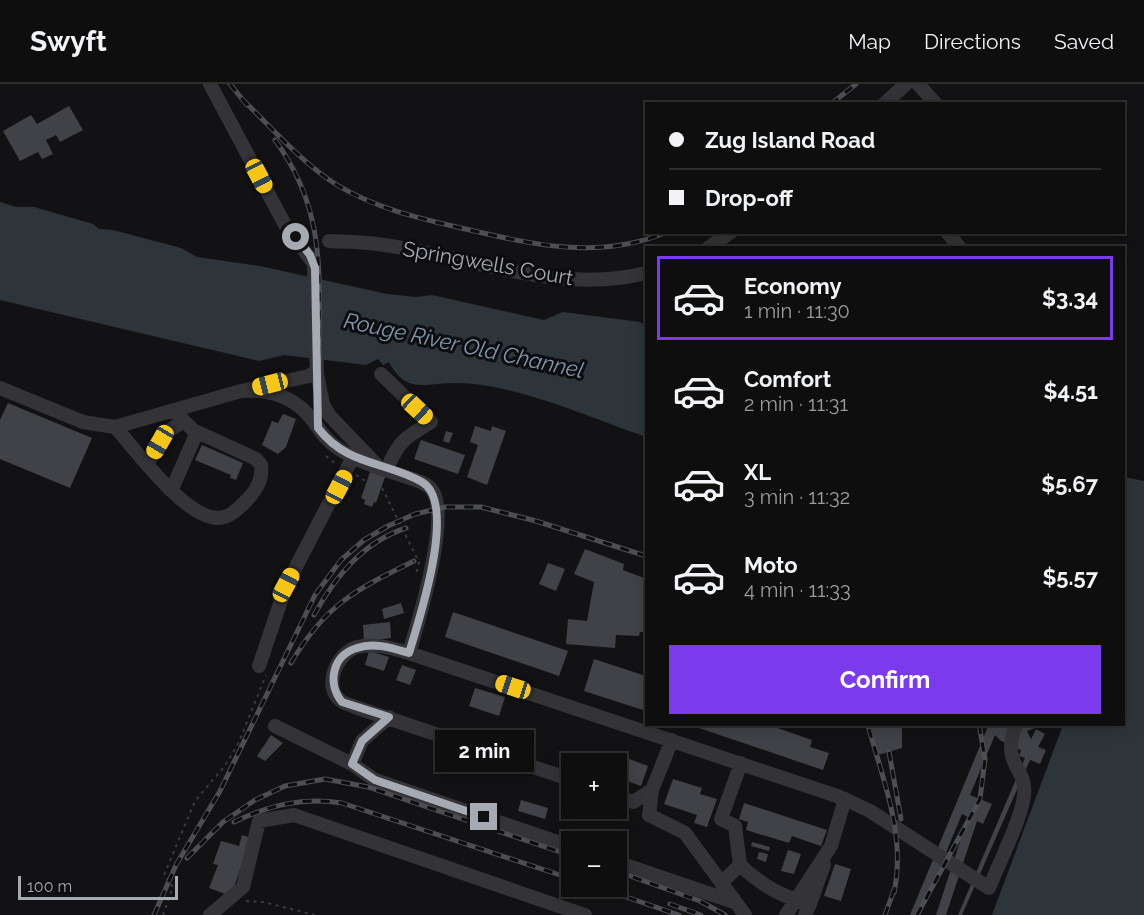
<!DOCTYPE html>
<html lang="en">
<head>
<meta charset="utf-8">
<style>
	:root { --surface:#0e0e0f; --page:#1c1c1d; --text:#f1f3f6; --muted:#9b9c9e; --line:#2e2e2f; --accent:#7c3aed }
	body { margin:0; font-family:Raleway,sans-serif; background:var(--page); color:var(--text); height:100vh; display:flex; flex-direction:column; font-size:22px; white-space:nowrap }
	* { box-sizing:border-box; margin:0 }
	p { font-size:20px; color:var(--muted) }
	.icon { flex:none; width:33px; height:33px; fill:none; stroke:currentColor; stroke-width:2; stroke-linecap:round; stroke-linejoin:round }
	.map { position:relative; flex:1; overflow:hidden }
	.panel { position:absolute; left:645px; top:162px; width:480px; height:480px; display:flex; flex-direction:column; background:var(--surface); border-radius:0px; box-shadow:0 3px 15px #0003,0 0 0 2px var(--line) }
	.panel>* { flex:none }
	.banner { position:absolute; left:645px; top:18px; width:480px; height:132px; border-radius:0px; box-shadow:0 3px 15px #0003,0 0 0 2px var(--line); display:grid; align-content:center; height:132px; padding:0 24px; background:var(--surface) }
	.fabs { position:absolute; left:561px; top:669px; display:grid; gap:12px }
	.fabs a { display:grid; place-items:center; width:66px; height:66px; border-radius:0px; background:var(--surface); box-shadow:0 3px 15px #0003,0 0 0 2px var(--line); font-size:30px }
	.scale { position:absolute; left:18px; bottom:15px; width:160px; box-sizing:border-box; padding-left:6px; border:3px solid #a5aab3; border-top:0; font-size:16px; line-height:21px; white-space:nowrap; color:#a5aab3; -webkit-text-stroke:4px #0d0d0f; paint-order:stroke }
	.end { position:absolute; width:27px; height:27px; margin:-14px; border:8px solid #a5aab3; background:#111; box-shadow:0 0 0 3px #111 }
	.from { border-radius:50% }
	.bubble { position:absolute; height:42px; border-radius:0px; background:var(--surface); box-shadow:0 3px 15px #0003,0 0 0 2px var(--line); font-size:20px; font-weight:700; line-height:42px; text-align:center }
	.car { position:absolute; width:18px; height:36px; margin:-18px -9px; border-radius:8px; box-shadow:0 0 4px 2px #0007; background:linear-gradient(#f5c518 24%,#345 0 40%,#f5c518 0 76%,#345 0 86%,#f5c518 0) }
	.banner b { display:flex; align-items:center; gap:21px; height:57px; font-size:22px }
	.banner b+b { border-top:2px solid var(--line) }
	.banner i { width:15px; height:15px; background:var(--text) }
	ul { padding:10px 0 0; list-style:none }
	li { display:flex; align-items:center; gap:18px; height:84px; margin:0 12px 9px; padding:0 12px; border:3px solid transparent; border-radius:0px }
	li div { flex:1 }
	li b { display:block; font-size:22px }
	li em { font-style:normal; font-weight:700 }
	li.selected { border-color:var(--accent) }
	li>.icon { width:54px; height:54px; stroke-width:1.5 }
	.cta { display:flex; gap:12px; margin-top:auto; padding:12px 24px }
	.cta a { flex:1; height:69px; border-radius:0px; background:var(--accent); color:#fff; font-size:24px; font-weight:700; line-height:69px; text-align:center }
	header { display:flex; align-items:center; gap:36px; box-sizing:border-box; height:84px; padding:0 30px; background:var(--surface); border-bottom:2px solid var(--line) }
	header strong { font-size:28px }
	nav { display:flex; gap:33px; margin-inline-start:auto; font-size:21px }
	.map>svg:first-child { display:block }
	.water { fill:#2d353b }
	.building { fill:#414247 }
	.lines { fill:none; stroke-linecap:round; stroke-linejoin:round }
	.path { stroke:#3a3b3f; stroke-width:2; stroke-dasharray:3 4.5; stroke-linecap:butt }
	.minor { stroke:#343438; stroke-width:14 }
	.rail-casing { stroke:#4d4e53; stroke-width:5 }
	.rail { stroke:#0d0d0f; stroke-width:3; stroke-dasharray:9; stroke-linecap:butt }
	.route { stroke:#a5aab3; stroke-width:8 }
	.labels { text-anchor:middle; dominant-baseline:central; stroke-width:6; stroke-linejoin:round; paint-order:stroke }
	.street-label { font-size:21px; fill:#a5aab3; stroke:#0d0d0f }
	.water-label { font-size:22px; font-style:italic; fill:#7e97ac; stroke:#0d0d0f }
</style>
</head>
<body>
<header>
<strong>Swyft</strong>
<nav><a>Map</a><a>Directions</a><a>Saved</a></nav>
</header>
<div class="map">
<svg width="1144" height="831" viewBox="0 0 1144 831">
	<rect width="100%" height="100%" fill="#121214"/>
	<path class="water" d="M0,118L16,123H34L93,140L99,145L113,146L181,164L197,173L260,182L387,210L416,213L432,211L544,236L563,228L640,238L646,242V353C591,334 509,297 452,299C421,300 406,309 389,278L383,281L378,275L366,281L284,271L259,277L0,216Z
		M1124,393L1144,397V831H992L1063,641L1124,640Z"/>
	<path class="building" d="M69,22L83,46L60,58L56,51L46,56L53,70L42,75L38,68L20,77L3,47L31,31L37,40Z
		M8,319L92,354L70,404L0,375V336Z
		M283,330L296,335L286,363L278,370L262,361L272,337L278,339Z
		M475,342L491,347L492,342L506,347L487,401L467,393L478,361L470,358Z
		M446,347L453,349L449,359L443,357Z
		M421,356L465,371L458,390L414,375Z
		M202,361L243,379L236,396L230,394L231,391L195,376Z
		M370,388L385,393L376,419L374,418L372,423L364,420L365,416L361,414Z
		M585,465L624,480L623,486L644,494L646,490V548H640L639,552L616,551L615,564L566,560L568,535L587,537L594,498L574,490Z
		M548,479L565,485L556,507L539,500Z
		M401,519L404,529L384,535L382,525Z
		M453,528L568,567L559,592L445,553Z
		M390,538L391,554L364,557L363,541Z
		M369,567L389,573L384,587L365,581Z
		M594,575L646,592V627L584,607Z
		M402,581L416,586L410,601L396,596Z
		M475,604L505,613L499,632L469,622Z
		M687,640H766L812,656L810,663L829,669L823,686Z
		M870,640H902V664L878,671Z
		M989,640H1024L1035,644L1027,647L1031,655L1036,645L1045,650L1038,663L1046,666L1040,680L1030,676L962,831H958L1025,674L1019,672L1021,666L1001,657L995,651L970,711L992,720L983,740L977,737L946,831H936L968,733L962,730L920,831H910Z
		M271,651L283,659L265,677L257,672Z
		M616,670L648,682L641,702L616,693V680H613Z
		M673,695L702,704L700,710L717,715L707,743L694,739L697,731L664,720Z
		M521,716L548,724L545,735L518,727Z
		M744,719L827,746L821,762L792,752L789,759L746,746L748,738L739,735Z
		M242,751L251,754L231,812L209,804L218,781L213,780L221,757L239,762Z
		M752,758L770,763L769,767L751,762Z
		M788,766L801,770L794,790L781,787Z
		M759,768L768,770L766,778L757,775Z
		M835,780L851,785L841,817L824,812Z"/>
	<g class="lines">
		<path class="path" d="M326,372L336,380
			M356,391L367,398
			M382,404L419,478L416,490
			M246,817L263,818L315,831
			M163,831L173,803L164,791L195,717L224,683L238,660L266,591"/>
		<path class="minor" d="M210,0L284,139L314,180L317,290L323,320L329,331L376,380
			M918,0L936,20
			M884,20L906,0
			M947,148L960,164
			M329,157C348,158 366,158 384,161C472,173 558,211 646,189
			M708,164L731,148
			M381,290L431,338C406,353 397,358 387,386
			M0,304L83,338L115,343L241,307L309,292L315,288L317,282
			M241,307C269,305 293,312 311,334C320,346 326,357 339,365C363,381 394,388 421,398C424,400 430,402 432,406C451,431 418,539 409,569L840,713L870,727L989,804C999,779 1021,736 1024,712C1028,682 1000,684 1016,640
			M115,343C137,367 185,434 218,434C229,434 238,425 245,418C256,407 263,396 261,381L256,375L193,346L174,327
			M148,379L166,349L182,338
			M172,405L197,348
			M409,569C392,564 374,559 357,563C337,569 322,602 341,617C345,620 351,621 355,623L572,696
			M259,582L286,502L353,373
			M389,633L362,657L352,680L375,696L572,763
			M275,642L352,680
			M652,706L649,731L685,749L745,831
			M616,712L633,718L652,706L672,656
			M616,778L734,818
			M740,781C761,801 782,813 810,820L805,831
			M721,799L740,781L735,742L721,735L741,679
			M810,820L824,781
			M210,831L243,803L259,737L294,731L585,831
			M786,831L831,762L845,715"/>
		<g class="rail-casing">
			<path id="rail" d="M230,0L247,21
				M242,15C272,44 302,79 337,101C375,124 418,134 461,144C530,160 599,177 667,148
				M831,20L856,0
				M275,56C329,130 318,195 319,281
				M314,531C335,493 363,458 406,444
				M291,579C325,521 355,506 414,477
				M869,645C884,699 906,752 894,809
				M889,668L901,735
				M234,738C270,721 302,713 342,719L572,795
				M187,774L223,738L255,716L285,702L325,695L368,703L572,772
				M616,787L700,817L725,831
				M594,802L679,831
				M670,820L701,831
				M154,831L176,781L220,707L315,511L341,476L364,456L388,442L415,430L446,423H481L536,437L646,472
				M885,831L895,803
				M917,831L980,715L985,675L979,640"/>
		</g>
		<use href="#rail" class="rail"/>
	</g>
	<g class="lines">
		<path class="route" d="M296,153L310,171L315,184L318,344C347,382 385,377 422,398C458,419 419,536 409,569C392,564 374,558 357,564C332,571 327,600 342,618L389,633L362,657L352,680L375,696L484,733"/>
	</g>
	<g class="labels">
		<g class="street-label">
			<text transform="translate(488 179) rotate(10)">Springwells Court</text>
		</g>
		<g class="water-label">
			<text transform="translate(464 261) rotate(12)">Rouge River Old Channel</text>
		</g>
	</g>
</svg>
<div class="fabs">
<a>+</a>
<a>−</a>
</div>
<div class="scale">100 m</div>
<i class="end from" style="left:296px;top:153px"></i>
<i class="end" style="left:484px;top:733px"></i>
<div class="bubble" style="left:435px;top:646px;width:99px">2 min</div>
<i class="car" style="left:259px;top:92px;rotate:152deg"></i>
<i class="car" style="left:270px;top:300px;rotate:256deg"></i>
<i class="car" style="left:417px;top:325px;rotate:133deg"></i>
<i class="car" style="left:160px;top:358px;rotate:210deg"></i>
<i class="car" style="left:339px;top:403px;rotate:28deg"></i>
<i class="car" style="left:286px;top:501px;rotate:28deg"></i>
<i class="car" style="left:513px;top:603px;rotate:288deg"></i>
<div class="banner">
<b><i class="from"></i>Zug Island Road</b>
<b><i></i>Drop-off</b>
</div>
<section class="panel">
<ul>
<li class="selected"><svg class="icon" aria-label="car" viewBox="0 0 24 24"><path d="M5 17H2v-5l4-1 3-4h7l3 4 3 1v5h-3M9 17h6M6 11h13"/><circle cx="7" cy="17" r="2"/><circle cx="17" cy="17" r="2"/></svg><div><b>Economy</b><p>1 min · 11:30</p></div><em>$3.34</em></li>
<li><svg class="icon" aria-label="car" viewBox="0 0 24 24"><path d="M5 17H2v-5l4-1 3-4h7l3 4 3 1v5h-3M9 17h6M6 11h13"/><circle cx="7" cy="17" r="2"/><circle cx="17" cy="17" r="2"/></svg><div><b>Comfort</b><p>2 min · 11:31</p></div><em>$4.51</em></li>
<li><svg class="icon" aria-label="car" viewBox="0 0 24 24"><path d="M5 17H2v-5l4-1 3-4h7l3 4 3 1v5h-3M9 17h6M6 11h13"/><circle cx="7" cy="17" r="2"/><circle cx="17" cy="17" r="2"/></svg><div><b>XL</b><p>3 min · 11:32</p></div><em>$5.67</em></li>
<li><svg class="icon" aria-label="car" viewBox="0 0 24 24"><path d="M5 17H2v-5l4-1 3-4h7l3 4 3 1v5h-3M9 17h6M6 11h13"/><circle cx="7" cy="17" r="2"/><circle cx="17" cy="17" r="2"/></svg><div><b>Moto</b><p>4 min · 11:33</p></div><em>$5.57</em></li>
</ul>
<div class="cta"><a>Confirm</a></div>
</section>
</div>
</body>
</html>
